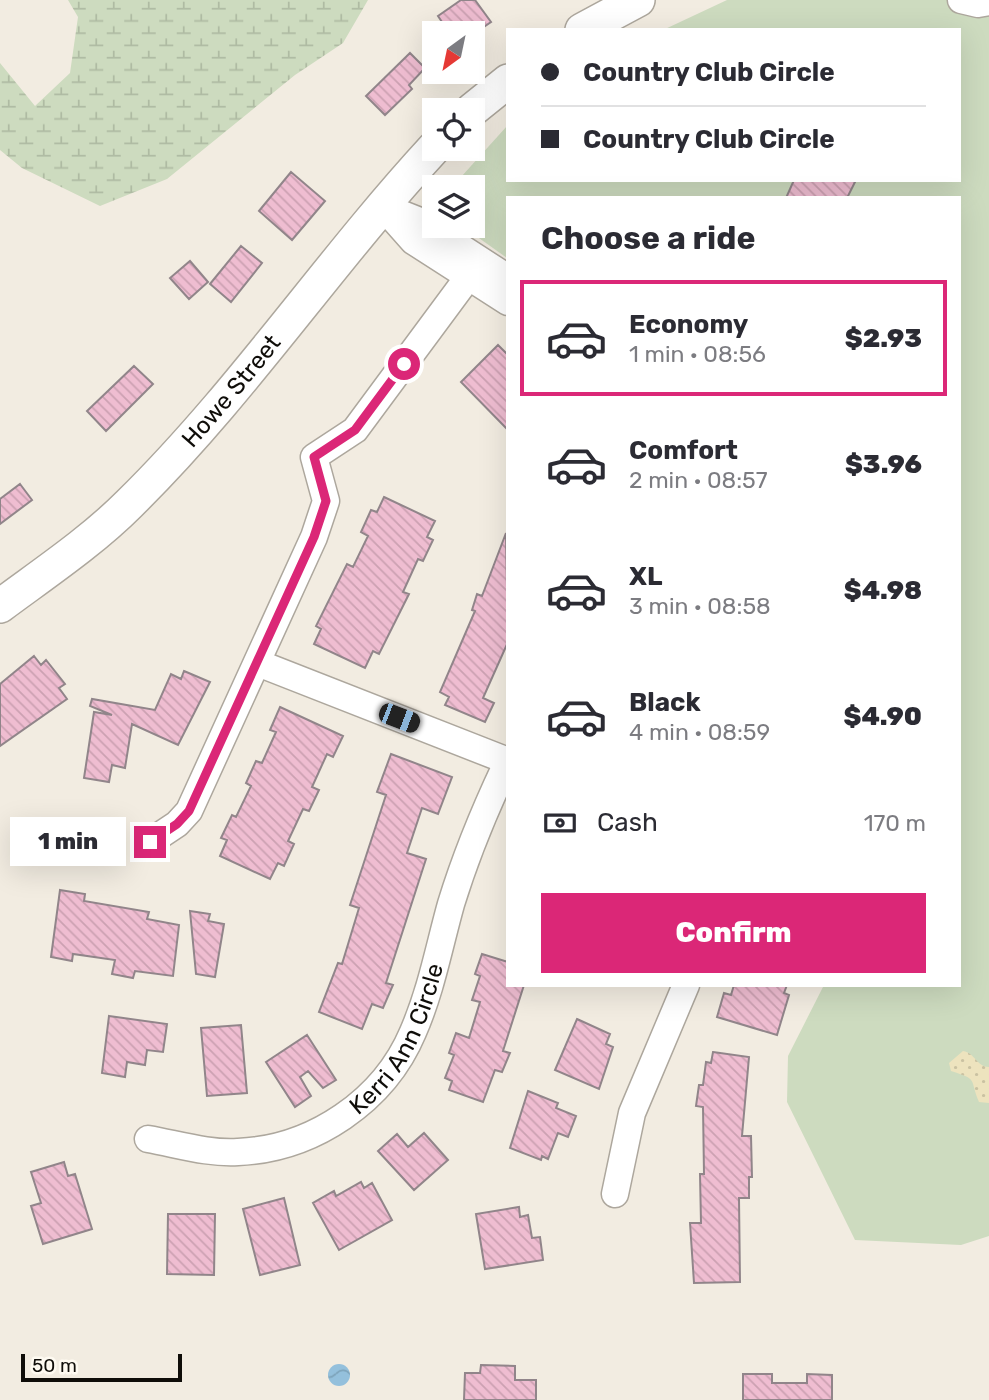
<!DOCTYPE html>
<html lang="en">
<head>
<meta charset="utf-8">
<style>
	:root { --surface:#fff; --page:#f2f2f3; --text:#2b2b33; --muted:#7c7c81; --line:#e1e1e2; --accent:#db2777 }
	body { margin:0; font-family:Rubik,sans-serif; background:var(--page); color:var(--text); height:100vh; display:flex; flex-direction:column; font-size:26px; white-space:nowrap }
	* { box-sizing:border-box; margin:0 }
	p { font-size:23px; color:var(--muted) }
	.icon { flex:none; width:38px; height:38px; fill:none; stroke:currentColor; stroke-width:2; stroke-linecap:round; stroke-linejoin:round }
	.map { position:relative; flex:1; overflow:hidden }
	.details { position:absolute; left:506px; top:196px; width:455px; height:791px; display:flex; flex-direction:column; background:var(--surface); border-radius:0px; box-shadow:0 7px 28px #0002 }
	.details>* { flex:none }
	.guide { position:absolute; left:506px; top:28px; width:455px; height:154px; border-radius:0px; box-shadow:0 7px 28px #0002; display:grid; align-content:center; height:154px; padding:0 35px; background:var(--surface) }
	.needle { width:46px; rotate:213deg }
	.fabs { position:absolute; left:422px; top:21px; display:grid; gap:14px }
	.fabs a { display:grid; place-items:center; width:63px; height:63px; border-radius:0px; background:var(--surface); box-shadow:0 7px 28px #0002; font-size:35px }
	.scale { position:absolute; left:21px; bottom:18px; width:161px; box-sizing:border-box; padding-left:7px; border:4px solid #0f0d09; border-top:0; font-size:19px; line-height:24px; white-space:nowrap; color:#0f0d09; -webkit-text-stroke:5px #fefaf1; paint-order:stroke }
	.end { position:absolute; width:32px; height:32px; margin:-16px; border:9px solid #db2777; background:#fff; box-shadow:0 0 0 4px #fff }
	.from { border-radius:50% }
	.bubble { position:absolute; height:49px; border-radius:0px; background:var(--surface); box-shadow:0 7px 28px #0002; font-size:23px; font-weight:800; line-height:49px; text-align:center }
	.car { position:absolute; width:21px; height:42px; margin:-21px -10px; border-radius:9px; box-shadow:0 0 5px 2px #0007; background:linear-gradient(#222 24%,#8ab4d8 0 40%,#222 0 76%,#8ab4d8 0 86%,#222 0) }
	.guide b { display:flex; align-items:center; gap:24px; height:66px; font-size:26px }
	.guide b+b { border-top:2px solid var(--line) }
	.guide i { width:18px; height:18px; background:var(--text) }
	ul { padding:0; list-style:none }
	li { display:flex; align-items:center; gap:21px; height:116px; margin:0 14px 10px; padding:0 21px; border:4px solid transparent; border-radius:0px }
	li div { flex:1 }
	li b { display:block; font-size:26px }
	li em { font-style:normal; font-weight:800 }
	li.selected { border-color:var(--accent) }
	li>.icon { width:63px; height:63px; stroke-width:1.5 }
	h2 { padding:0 35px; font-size:32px; line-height:84px }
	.pay { display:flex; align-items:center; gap:18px; height:77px; padding:0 35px; font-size:26px }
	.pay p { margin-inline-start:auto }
	.cta { display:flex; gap:14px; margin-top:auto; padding:14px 35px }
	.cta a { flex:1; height:80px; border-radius:0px; background:var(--accent); color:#fff; font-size:28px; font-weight:800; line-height:80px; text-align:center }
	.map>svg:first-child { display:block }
	.green { fill:#cddbbf }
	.wetland { fill:url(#wetland-marsh) }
	.sand { fill:url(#sand-dots) }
	.water { fill:url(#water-waves) }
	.building { fill:url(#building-back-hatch); stroke:#91858a; stroke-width:2 }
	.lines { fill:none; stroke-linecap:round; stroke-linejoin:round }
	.minor-casing { stroke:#ada79d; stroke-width:29 }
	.major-casing { stroke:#ada79d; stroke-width:36 }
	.minor { stroke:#fff; stroke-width:26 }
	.major { stroke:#fff; stroke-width:33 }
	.route { stroke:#db2777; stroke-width:9 }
	.labels { text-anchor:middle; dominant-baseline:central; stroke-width:6; stroke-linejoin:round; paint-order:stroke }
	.street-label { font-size:24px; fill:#0f0d09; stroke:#fefaf1 }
</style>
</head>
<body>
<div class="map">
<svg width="989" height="1400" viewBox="0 0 989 1400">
	<defs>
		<pattern id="wetland-marsh" width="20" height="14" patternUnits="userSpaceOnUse" patternTransform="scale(1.75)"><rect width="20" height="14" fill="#cddbbf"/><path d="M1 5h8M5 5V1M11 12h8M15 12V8" fill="none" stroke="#afbba3"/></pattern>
		<pattern id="sand-dots" width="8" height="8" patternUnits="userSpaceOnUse" patternTransform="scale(1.75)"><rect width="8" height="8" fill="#ede3be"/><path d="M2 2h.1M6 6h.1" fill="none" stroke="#cac2a2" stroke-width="1.8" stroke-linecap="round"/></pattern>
		<pattern id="water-waves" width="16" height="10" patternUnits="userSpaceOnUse" patternTransform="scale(1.75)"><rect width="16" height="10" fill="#94c0dc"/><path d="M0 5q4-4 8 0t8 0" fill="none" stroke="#7ea4bb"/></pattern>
		<pattern id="building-back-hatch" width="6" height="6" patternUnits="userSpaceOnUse" patternTransform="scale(1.75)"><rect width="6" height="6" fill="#efbdd1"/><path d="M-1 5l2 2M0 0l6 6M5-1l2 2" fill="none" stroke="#cca1b2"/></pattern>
	</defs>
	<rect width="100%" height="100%" fill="#f2ece1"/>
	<path class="green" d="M727,0H989V1236L961,1245L855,1240L787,1102L788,1056L824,985H959V198H508L507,258L462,226H472V187H452L507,126L508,180H959V30H663Z"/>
	<path class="wetland" d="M68,0H368L343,43L295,75L167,179L100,206L22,168L0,150V63L35,106L70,73L78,17Z"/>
	<path class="sand" d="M963,1051C975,1053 977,1067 989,1067V1103L979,1102C969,1078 979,1080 951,1071L949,1063Z"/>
	<path class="water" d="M328 1375a11 11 0 1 1 22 0a11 11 0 1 1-22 0Z"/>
	<path class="building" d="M461,0H475L491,22L475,33H426L442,22L438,16Z
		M410,53L425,68L409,85L412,89L385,115L366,96Z
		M291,172L325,201L292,240L259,211Z
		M794,180H856L847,198H786Z
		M241,246L262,263L231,302L210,284Z
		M190,261L208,282L189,299L170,278Z
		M498,345L508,355V430L461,382Z
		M134,366L153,384L106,431L87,411Z
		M20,484L32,500L0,524V499Z
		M384,497L435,521L427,537L433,540L423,561L418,559L403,592L409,594L379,654L373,651L365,668L314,644L321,629L316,626L347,564L353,567L368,536L361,532L371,510L377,512Z
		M506,533L508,642L483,698L494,703L485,722L445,705L449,697L440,692L475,611L472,610L477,594L482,596Z
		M34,656L41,665L46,660L65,684L59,688L67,699L0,746V684Z
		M184,671L210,682L178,745L132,724L125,768L112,765L109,782L84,778L94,712L112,715L90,706L92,699L155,710L171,674L181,679Z
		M280,707L343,736L333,757L327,754L312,787L319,790L309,811L303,809L288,841L294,844L284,866L278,863L270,879L220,856L227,840L221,838L232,815L236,817L251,786L246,783L256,761L262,763L276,732L270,730Z
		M391,754L452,777L438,814L422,808L407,853L426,859L386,983L393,985L383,1008L372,1004L362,1029L319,1012L338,963L342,964L359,908L350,905L386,795L377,792Z
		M60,890L85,894L84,901L149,912L147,919L179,925L173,976L135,971L133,978L112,974L115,960L73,954L72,961L51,957Z
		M190,911L210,914L208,921L224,924L215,977L196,974Z
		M482,954L508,962V985H524L503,1051L510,1053L502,1072L495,1070L483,1102L449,1090L452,1081L445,1078L454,1055L449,1053L456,1033L469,1038L480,1002L472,1000L480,976L475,974Z
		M734,985H787L784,993L789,995L777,1035L717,1017L724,993L731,995Z
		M109,1016L167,1024L163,1052L147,1050L145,1065L127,1062L125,1077L102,1073Z
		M577,1019L610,1034L606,1044L613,1047L599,1089L555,1070Z
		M241,1025L247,1093L207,1096L201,1028Z
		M307,1035L336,1080L323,1088L308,1071L300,1077L311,1096L295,1107L266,1062Z
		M713,1052L749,1057L742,1136H751L752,1177H749V1198H739L740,1282L694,1283L690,1223H701L700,1174H704L703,1107L696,1106L699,1085H703L706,1062L711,1063Z
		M528,1091L558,1103L556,1108L576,1116L568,1137L558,1133L548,1159L542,1156L541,1160L510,1148Z
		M424,1133L448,1160L414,1190L378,1151L397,1134L408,1147Z
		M64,1162L68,1176L75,1174L92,1229L43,1244L31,1206L41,1203L31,1172Z
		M361,1182L364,1188L372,1183L392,1220L339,1250L313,1203L334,1191L336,1196Z
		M284,1198L300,1265L260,1275L243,1209Z
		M519,1207L520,1217L528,1215L532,1238L540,1237L543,1260L485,1269L476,1214Z
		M168,1214H215L214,1275L167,1274Z
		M481,1365L515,1366V1380H536V1400H464L465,1373H480Z
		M743,1374H772V1383H807V1374L832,1375V1400H743Z"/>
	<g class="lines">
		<g class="minor-casing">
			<g id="minor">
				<path d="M961,0L978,4L989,2"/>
				<path d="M382,206L413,241L508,302"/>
				<path d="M382,206L420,221L508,278"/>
				<path d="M150,842L177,824L189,811L314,537L326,501L314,457L355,430L469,276"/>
				<path id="s1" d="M148,1139C177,1144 209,1154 238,1152C313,1149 384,1101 413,1032C431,991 439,947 451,904C466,855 486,807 508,761L258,663"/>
				<path d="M615,1194L632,1113L686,985"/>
			</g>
		</g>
		<g class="major-casing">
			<g id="major">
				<path d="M582,30L638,0"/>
				<path d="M472,110L508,81"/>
				<path id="s2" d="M0,606C43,574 91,542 129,504C241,394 328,263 434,148"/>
			</g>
		</g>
		<use href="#minor" class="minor"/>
		<use href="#major" class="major"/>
	</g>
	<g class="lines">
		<path class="route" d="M150,842L177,824L189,811L314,537L326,501L314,457L355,430L404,364"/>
	</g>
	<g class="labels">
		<g class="street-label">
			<text stroke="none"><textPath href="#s2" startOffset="317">Howe Street</textPath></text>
			<text stroke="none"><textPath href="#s1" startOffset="301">Kerri Ann Circle</textPath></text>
		</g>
	</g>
</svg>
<div class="fabs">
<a><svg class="needle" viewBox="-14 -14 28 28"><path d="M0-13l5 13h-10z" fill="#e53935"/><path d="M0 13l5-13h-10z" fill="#7c7c81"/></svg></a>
<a><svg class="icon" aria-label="locate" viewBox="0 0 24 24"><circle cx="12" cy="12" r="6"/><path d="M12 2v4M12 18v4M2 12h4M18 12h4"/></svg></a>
<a><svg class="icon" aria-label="layers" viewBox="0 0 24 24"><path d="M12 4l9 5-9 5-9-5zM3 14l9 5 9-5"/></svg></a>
</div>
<div class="scale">50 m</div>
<i class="end from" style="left:404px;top:364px"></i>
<i class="end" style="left:150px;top:842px"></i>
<div class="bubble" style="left:10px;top:817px;width:116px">1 min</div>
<i class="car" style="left:399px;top:718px;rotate:111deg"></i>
<div class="guide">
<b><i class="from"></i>Country Club Circle</b>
<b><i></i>Country Club Circle</b>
</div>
<section class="details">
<h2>Choose a ride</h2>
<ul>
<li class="selected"><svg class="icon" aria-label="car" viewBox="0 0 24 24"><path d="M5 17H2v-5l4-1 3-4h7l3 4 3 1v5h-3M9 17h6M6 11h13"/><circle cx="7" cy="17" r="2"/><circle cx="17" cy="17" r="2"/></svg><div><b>Economy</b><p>1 min · 08:56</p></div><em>$2.93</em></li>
<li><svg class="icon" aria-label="car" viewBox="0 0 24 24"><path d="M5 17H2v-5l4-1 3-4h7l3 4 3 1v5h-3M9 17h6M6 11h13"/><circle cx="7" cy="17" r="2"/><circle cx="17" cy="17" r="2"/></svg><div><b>Comfort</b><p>2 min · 08:57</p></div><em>$3.96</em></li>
<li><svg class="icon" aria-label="car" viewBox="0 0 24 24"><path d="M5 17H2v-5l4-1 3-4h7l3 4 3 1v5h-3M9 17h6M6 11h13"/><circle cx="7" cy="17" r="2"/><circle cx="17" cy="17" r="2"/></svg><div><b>XL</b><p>3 min · 08:58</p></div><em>$4.98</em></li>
<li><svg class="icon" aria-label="car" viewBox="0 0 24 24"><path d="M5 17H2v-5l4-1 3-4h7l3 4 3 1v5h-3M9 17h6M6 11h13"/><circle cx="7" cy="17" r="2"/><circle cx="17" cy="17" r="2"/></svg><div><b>Black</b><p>4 min · 08:59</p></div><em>$4.90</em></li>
</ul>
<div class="pay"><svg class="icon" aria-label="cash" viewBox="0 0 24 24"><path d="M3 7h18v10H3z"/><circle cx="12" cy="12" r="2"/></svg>Cash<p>170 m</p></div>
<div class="cta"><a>Confirm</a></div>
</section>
</div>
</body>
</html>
